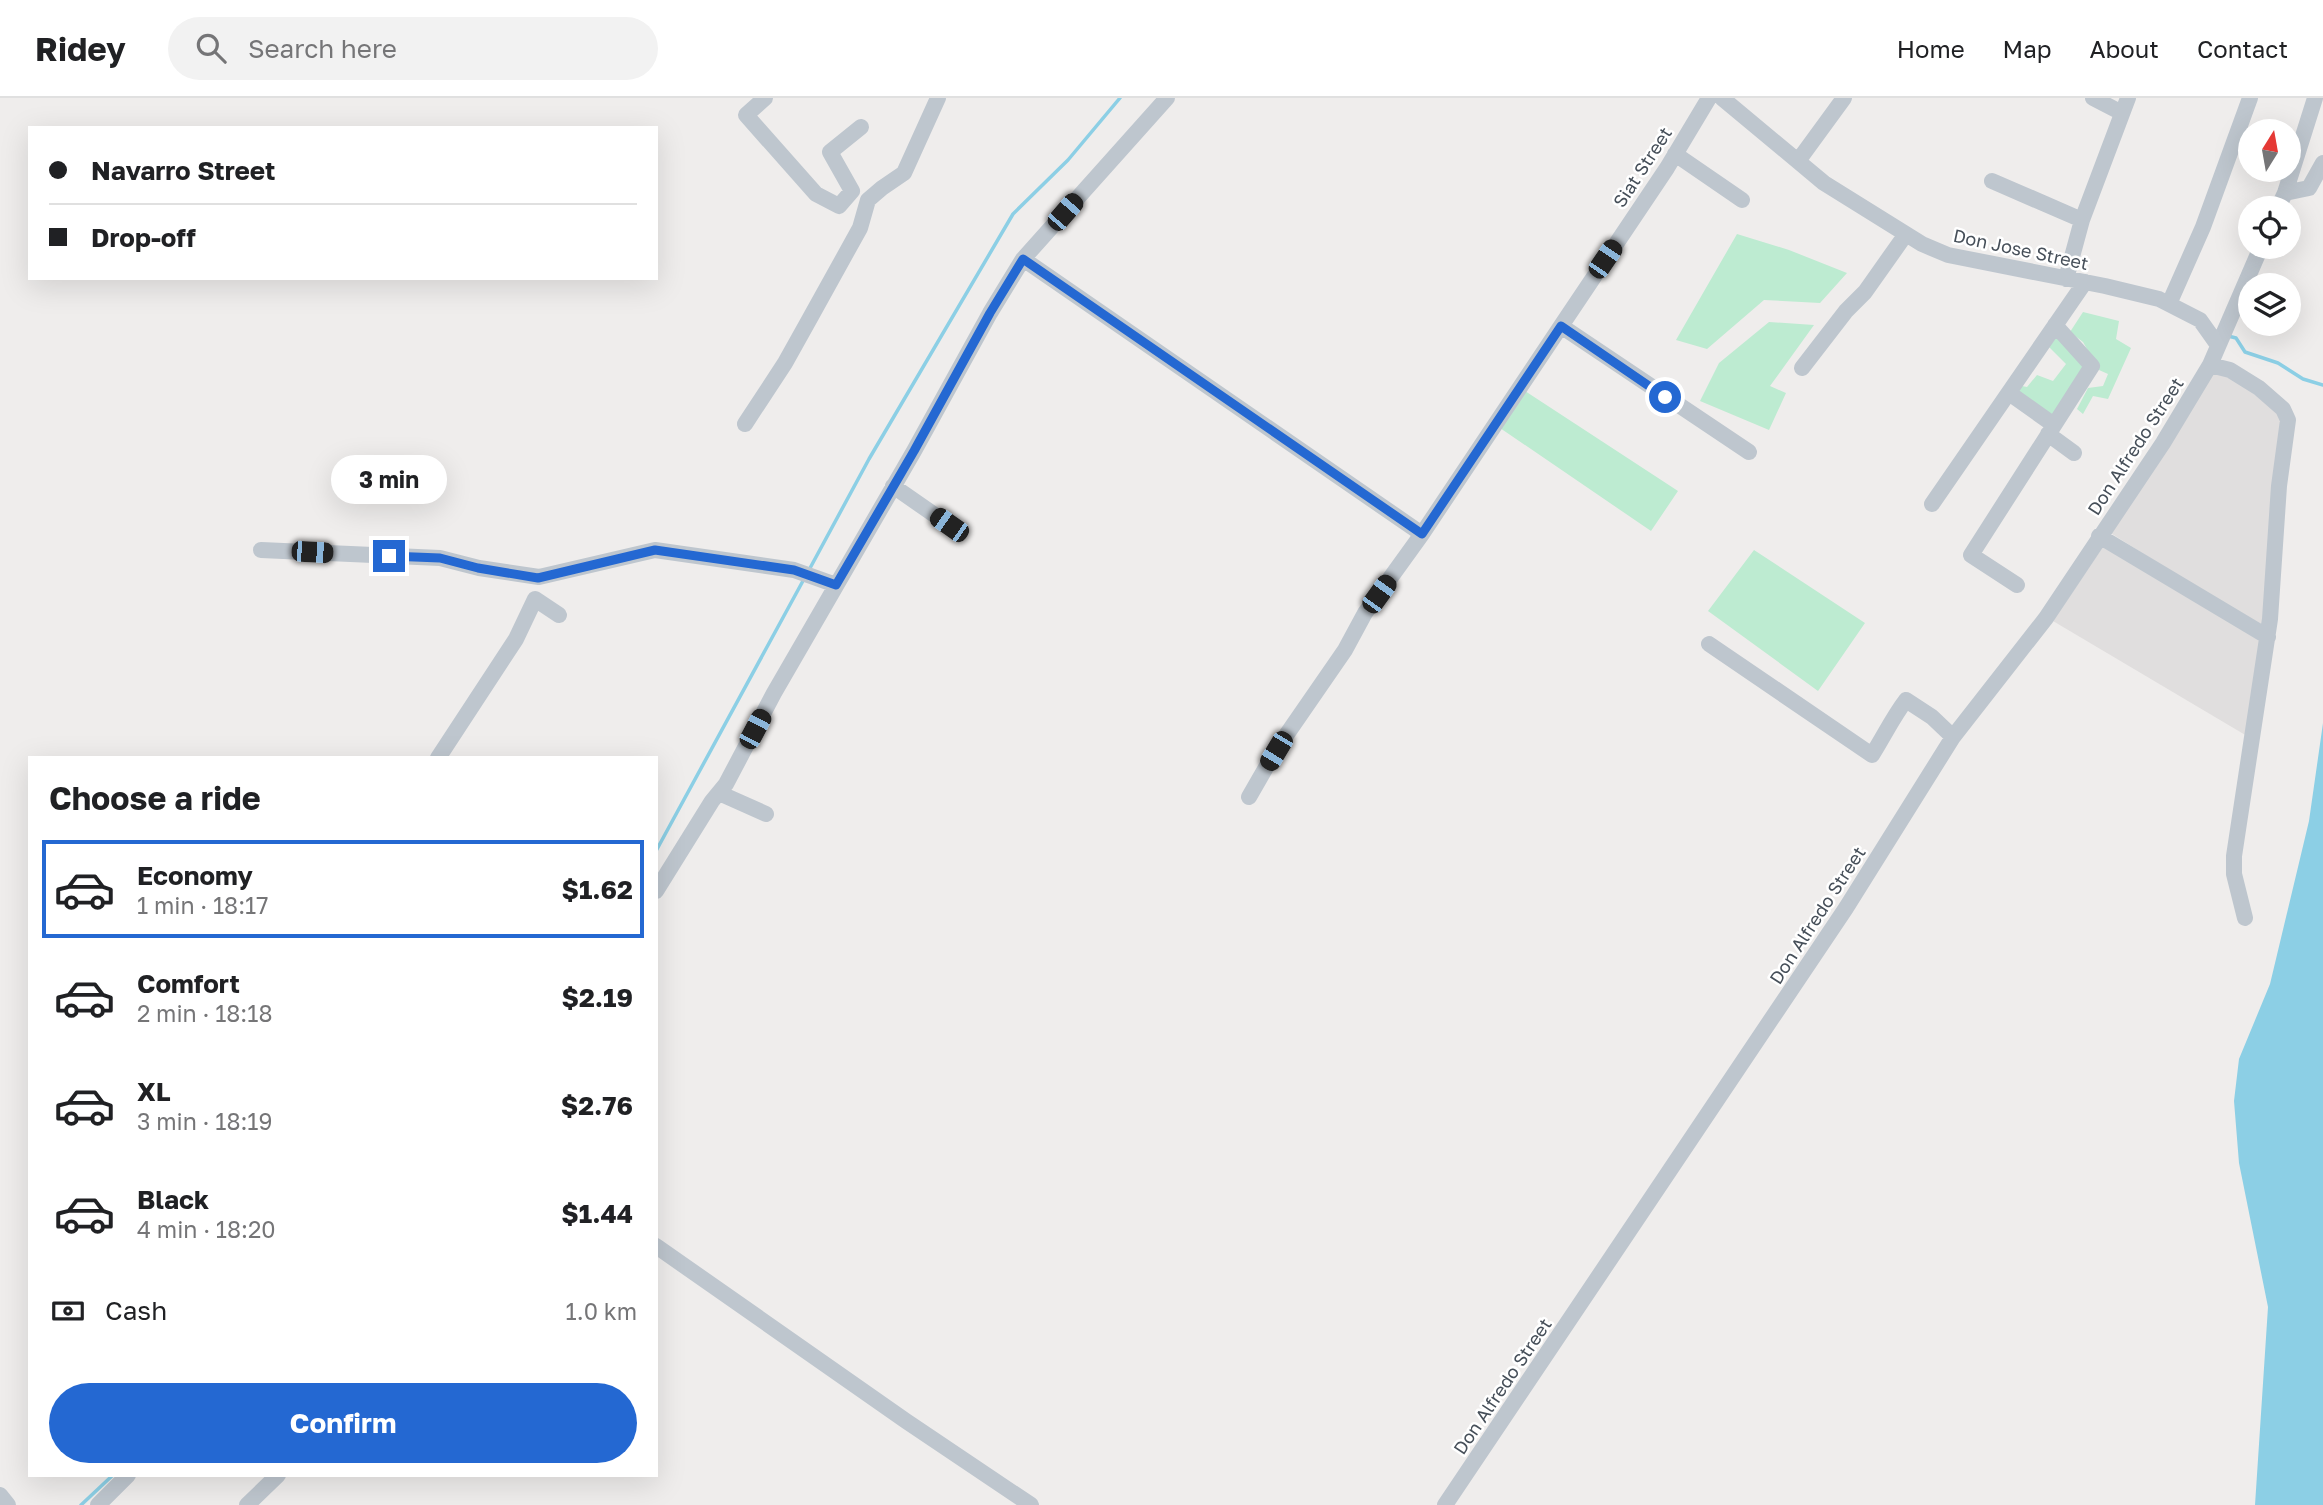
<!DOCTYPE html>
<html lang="en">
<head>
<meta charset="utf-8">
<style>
	:root { --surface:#fff; --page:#f2f2f2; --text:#202124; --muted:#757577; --line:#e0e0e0; --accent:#2468d2 }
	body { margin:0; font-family:"Golos Text",sans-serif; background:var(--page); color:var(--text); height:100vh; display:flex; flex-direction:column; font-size:26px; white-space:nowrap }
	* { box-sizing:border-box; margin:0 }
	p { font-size:23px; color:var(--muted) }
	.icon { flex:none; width:38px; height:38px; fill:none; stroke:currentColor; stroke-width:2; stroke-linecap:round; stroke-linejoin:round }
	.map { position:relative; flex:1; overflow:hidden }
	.details { position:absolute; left:28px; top:658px; width:630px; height:721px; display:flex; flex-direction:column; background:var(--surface); border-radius:0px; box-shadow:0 7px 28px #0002 }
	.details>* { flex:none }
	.guide { position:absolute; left:28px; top:28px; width:630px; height:154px; border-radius:0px; box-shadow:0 7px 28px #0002; display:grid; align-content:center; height:154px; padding:0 21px; background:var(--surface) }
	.needle { width:46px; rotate:11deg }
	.buttons { position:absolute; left:2238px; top:21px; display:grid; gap:14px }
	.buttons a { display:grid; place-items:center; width:63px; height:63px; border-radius:50%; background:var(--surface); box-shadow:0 7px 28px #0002; font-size:35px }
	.end { position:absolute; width:32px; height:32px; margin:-16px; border:9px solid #2468d2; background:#fff; box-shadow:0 0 0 4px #fff }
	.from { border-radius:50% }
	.bubble { position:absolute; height:49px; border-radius:24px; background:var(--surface); box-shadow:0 7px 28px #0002; font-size:23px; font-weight:700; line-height:49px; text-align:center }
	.car { position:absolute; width:21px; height:42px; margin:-21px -10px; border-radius:9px; box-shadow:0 0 5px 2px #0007; background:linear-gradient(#222 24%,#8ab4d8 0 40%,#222 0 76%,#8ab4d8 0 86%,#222 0) }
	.guide b { display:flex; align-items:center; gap:24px; height:66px; font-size:26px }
	.guide b+b { border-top:2px solid var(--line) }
	.guide i { width:18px; height:18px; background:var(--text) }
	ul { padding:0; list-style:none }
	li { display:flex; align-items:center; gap:21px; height:98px; margin:0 14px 10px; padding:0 7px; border:4px solid transparent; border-radius:0px }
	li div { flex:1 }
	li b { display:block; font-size:26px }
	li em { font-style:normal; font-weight:700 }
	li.selected { border-color:var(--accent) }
	li>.icon { width:63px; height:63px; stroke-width:1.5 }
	h2 { padding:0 21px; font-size:32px; line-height:84px }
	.pay { display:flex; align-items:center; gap:18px; height:77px; padding:0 21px; font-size:26px }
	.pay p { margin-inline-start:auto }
	.primary-button { display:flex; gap:14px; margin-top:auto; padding:14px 21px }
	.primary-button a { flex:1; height:80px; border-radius:42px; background:var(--accent); color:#fff; font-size:28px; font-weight:700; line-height:80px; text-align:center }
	header { display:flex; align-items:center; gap:42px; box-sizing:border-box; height:98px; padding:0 35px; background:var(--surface); border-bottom:2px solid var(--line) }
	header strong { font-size:33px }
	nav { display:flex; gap:38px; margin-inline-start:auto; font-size:24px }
	.search { width:490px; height:63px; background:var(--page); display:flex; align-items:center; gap:18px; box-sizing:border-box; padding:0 24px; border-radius:38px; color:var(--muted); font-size:26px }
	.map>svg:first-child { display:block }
	.education { fill:#e0dede }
	.green { fill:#bdebd1 }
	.water { fill:#8ccfe5 }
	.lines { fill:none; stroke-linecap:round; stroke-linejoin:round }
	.stream { stroke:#8ccfe5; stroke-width:3.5 }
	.minor { stroke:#bec6ce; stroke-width:16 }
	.route { stroke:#2468d2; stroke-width:9 }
	.labels { text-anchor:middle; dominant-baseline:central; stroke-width:5; stroke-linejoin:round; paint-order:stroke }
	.street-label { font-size:18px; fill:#464f59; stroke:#fff }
</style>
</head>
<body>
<header>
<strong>Ridey</strong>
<div class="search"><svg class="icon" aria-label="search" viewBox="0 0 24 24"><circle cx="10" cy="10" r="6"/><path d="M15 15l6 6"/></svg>Search here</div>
<nav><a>Home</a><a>Map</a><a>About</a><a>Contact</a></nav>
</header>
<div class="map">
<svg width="2323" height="1407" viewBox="0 0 2323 1407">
	<rect width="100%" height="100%" fill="#efedec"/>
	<path class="education" d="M2215,271L2239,283L2280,318L2282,332L2263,531L2109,434Z
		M2107,443L2263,540L2247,638L2053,523Z"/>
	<path class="green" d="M1737,136L1789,152L1847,175L1820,205L1764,202L1707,251L1676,242Z
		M2083,214L2119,223L2116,241L2131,250L2108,301L2093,298L2083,316L2077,311L2088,290L2103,288L2108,276L2099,272L2083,244L2070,234Z
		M1769,224L1814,227L1770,288L1786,295L1769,332L1700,303L1719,265Z
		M2059,235L2087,269L2052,320L2016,297L2022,288L2027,289L2037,277L2053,283L2066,266L2049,249Z
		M1525,293L1678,393L1651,433L1500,330Z
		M1754,452L1865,525L1818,593L1708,513Z"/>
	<path class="water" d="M2323,625V1407H2255L2268,1209L2239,1065L2234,1003L2239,961L2270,886L2309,723Z"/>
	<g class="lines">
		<path class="stream" d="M2228,238L2236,240L2245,254L2278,265L2303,281L2323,287
			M809,472L869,361L1013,116L1068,62L1120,0
			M656,753L804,481
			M81,1407L113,1377"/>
		<path class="minor" d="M765,0L746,17L816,96L839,108L852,93L830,54L861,29
			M1722,0L1824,85L1922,146L1948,157L2105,188L2159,201L2200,222L2217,246
			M2093,0L2122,15
			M1675,56L1742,102
			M1798,63L1844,0
			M1992,83L2082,122
			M2285,95L2309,90L2323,65
			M2278,110L2285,95L2315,0
			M1023,161L1422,436
			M2066,181L2082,122L2128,0
			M2169,206L2203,129L2250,0
			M1561,228L1749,354
			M2210,267L2230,272L2259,290L2283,311L2288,322L2279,388L2270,521L2234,758V776L2245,820
			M1802,270L1846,213L1865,194L1906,136
			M2009,295L2054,327
			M745,326L785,265L809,222L860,130L868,102L882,90L904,75L938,0
			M2048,336L2074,355
			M893,388L949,427
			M1932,406L2085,184
			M2099,438L2268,539
			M261,452L440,460L479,470L539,479L655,452L794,472L836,487
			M2017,487L1971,457L2092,268L2055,227
			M1709,546L1872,657C1884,638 1893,619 1906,602L1932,619L1953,639
			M438,660L516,541L535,501L559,517
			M719,695L766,716
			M1249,699L1276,652L1345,552L1365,515L1422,436L1561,228L1667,70L1709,0
			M656,793L712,703L726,686L774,595L914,353L990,215L1023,161L1167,0
			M656,1148L906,1323L1031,1407
			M0,1397L8,1407
			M98,1407L128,1377
			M247,1407L278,1377
			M1445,1407L1846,810L1953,639L2046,520L2163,345L2210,267L2261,149"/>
	</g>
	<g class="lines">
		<path class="route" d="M389,458L440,460L478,470L538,480L655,452L794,472L836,487L914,353L990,215L1023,161L1422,436L1561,228L1665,299"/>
	</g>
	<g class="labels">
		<g class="street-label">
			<text transform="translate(1642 69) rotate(-57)">Siat Street</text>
			<text transform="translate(2021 151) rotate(12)">Don Jose Street</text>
			<text transform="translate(2135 348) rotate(-57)">Don Alfredo Street</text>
			<text transform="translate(1817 817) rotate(-57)">Don Alfredo Street</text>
			<text transform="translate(1502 1288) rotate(-56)">Don Alfredo Street</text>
		</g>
	</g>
</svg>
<div class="buttons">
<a><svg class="needle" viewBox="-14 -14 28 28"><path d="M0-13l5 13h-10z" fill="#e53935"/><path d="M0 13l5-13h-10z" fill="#757577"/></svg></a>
<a><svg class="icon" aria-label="locate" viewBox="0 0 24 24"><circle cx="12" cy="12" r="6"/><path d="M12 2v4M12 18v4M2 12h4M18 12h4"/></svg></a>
<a><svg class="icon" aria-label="layers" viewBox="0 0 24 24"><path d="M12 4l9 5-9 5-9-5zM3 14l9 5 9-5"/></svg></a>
</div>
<i class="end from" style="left:1665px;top:299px"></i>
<i class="end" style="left:389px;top:458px"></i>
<div class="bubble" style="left:331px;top:357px;width:116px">3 min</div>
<i class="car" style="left:1065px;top:114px;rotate:41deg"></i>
<i class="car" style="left:1605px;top:161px;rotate:34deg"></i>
<i class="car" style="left:949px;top:427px;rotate:305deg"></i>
<i class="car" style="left:312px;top:454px;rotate:93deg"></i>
<i class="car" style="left:1379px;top:496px;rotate:36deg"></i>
<i class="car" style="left:755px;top:631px;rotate:28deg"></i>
<i class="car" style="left:1276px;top:653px;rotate:211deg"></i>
<div class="guide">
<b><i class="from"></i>Navarro Street</b>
<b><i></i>Drop-off</b>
</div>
<section class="details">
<h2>Choose a ride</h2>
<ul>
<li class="selected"><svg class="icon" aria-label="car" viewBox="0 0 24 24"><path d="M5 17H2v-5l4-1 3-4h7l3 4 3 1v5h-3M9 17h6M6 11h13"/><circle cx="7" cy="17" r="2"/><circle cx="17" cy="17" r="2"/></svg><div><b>Economy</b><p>1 min · 18:17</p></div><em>$1.62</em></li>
<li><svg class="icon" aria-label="car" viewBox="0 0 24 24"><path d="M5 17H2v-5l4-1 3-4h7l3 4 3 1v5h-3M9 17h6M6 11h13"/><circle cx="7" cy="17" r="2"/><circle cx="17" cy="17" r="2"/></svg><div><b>Comfort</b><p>2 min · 18:18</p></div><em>$2.19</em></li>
<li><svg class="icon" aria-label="car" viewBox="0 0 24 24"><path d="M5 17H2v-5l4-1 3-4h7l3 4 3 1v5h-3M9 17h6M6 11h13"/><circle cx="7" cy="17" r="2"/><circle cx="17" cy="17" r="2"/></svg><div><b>XL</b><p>3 min · 18:19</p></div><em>$2.76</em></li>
<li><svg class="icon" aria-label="car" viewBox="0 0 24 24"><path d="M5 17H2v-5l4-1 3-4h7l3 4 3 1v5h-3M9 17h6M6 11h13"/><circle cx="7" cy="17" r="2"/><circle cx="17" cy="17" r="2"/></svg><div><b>Black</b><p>4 min · 18:20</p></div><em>$1.44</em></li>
</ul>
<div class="pay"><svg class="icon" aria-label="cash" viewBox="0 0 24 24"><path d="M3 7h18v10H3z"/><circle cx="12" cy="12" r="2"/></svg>Cash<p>1.0 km</p></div>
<div class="primary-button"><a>Confirm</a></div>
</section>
</div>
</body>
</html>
